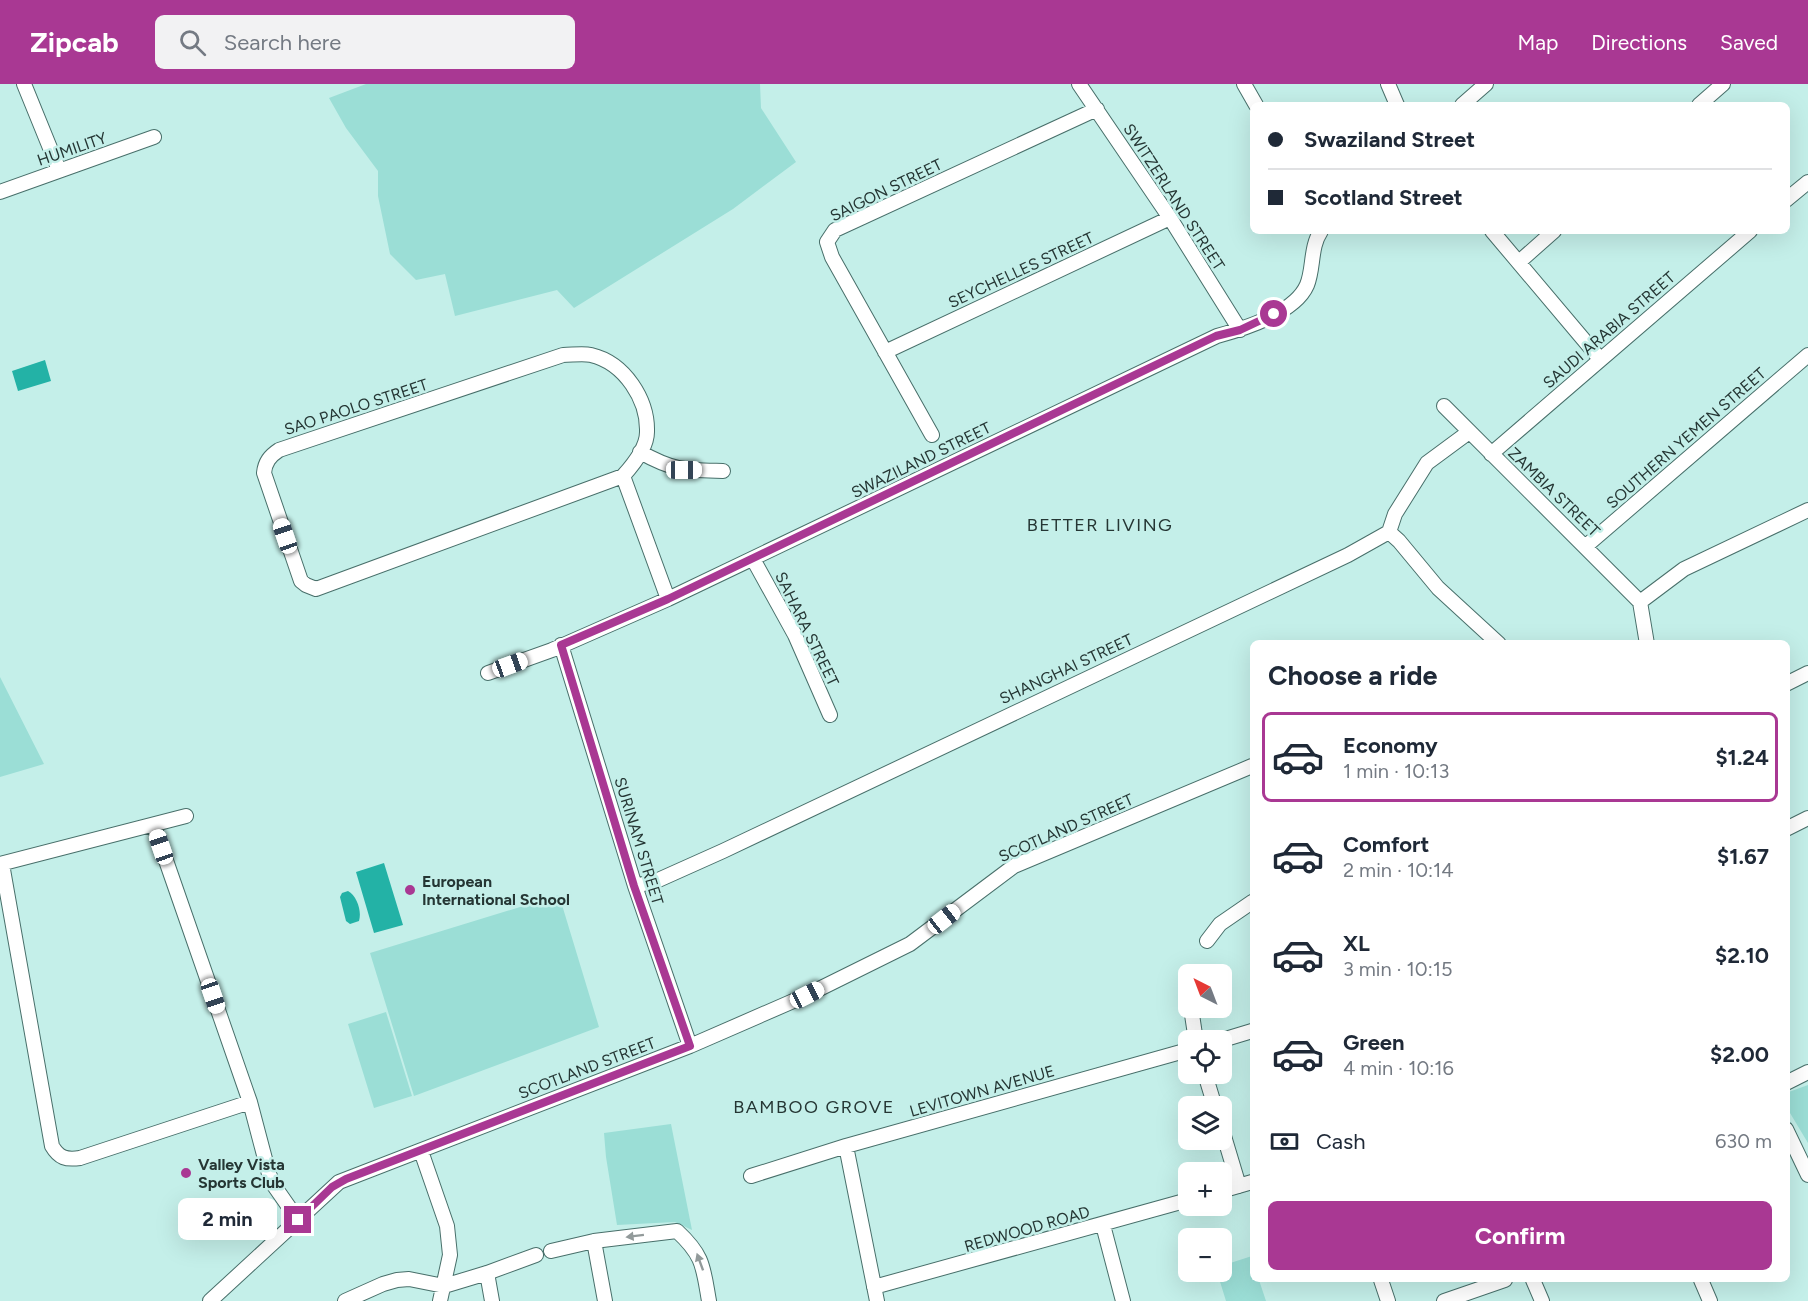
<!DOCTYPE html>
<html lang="en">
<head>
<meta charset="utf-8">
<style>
	:root { --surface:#fff; --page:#f2f2f3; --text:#1f2937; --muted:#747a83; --line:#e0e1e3; --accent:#a93893 }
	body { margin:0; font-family:Figtree,sans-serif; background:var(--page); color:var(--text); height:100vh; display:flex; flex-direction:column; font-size:22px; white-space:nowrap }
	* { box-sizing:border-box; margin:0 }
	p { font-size:20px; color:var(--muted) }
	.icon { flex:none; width:33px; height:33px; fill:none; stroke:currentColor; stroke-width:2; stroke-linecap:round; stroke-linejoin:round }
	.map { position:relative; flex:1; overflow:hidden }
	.side { position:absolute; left:1250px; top:556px; width:540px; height:642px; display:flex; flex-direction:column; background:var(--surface); border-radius:9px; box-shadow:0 6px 24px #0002 }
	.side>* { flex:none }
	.guide { position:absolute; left:1250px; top:18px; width:540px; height:132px; border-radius:9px; box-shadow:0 6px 24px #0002; display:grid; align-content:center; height:132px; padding:0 18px; background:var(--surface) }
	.needle { width:39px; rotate:318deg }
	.controls { position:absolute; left:1178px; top:880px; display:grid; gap:12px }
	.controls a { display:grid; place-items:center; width:54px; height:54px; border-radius:9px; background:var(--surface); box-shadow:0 6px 24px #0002; font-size:30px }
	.end { position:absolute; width:27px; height:27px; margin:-14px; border:8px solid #a93893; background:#fff; box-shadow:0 0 0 3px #fff }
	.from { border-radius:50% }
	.bubble { position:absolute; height:42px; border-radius:9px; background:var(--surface); box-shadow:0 6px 24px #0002; font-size:20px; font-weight:700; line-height:42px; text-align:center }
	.car { position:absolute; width:18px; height:36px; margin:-18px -9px; border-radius:8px; box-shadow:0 0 4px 2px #0007; background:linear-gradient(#fff 24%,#345 0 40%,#fff 0 76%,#345 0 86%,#fff 0) }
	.guide b { display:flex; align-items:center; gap:21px; height:57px; font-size:22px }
	.guide b+b { border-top:2px solid var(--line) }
	.guide i { width:15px; height:15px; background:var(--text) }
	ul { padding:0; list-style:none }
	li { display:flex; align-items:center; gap:18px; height:90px; margin:0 12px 9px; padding:0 6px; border:3px solid transparent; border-radius:9px }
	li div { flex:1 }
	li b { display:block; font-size:22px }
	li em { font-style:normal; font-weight:700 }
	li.selected { border-color:var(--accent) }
	li>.icon { width:54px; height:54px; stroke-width:1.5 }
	h2 { padding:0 18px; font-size:27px; line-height:72px }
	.pay { display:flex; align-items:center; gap:15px; height:66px; padding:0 18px; font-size:22px }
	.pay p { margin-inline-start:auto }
	.button { display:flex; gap:12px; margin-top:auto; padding:12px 18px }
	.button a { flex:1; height:69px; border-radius:9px; background:var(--accent); color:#fff; font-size:24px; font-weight:700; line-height:69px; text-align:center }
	header { display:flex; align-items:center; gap:36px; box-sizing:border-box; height:84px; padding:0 30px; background:var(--accent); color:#fff }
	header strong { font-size:28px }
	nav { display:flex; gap:33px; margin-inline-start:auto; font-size:21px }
	.search { width:420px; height:54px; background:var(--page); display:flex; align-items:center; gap:15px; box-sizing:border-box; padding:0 21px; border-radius:9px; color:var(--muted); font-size:22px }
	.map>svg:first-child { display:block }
	.green { fill:#9bded6 }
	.water { fill:#23b2a6 }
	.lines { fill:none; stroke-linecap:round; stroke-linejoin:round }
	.minor-casing { stroke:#486f6a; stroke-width:16 }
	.minor { stroke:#fff; stroke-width:14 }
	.oneway { fill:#929a9a }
	.route { stroke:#a93893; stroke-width:8 }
	.poi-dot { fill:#a93893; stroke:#c4efe9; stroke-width:2 }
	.labels { text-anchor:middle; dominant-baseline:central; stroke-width:5; stroke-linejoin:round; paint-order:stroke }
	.street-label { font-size:16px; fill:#253634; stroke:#c4efe9 }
	.poi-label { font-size:16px; font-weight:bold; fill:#253634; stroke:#c4efe9; text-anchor:start }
	.neighbourhood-label { font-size:18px; letter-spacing:1.5px; fill:#253634; stroke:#c4efe9 }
</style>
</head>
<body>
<header>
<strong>Zipcab</strong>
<div class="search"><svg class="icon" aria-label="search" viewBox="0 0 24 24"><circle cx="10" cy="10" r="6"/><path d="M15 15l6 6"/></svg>Search here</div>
<nav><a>Map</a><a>Directions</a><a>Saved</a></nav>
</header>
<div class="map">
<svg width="1808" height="1217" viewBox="0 0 1808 1217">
	<rect width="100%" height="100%" fill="#c4efe9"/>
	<path class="green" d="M366,0H760L761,24L796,78L733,125L574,224L557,206L455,232L445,190L416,196L390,170L378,112V87L346,44L329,14Z
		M0,593L44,680L0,693Z
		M559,811L599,943L414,1012L370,869Z
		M386,928L412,1012L374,1024L348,940Z
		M1808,1001V1059L1787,1024L1786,1009Z
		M671,1040L692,1146L675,1138L617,1141L606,1073L604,1049Z
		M1252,1172V1196H1259L1266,1217H1226L1217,1188H1221V1182Z"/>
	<path class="water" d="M45,276L51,297L18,307L12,287Z
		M384,779L403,841L374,849L356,788Z
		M348,807C357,812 362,827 359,837L350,840L346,837L340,813L342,809Z"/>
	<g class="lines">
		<g class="minor-casing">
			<path id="minor" d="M24,0L59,86
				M1079,0L1170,134L1240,246
				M1244,0L1256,21
				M1388,0L1397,21
				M1462,21L1486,0
				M1699,21L1723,0
				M0,108L154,53
				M1786,116L1808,98
				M1492,147L1600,275
				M1519,178L1554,147
				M885,268L1170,134
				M563,271C572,271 583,269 591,271C625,279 648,316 647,348C647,364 633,381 623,392L316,505L306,501L301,497L264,389C265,378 270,372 279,366Z
				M1444,322L1640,518
				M932,351L832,173L827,158L835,146L1097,25
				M640,368C674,387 685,386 723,387
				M1491,370L1750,147
				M623,392L668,515
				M1389,448L1399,457L1438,504L1499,560
				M1586,462L1808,271
				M753,475L795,551L830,631
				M1640,518L1684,485L1808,426
				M1640,518L1647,560
				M561,561L635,802L690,962
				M488,589L552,566L668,515L1217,252C1243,245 1295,229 1307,201C1314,184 1310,163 1321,147
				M1786,600L1808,589
				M154,742L250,1018L269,1090L275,1103L298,1136
				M1786,745L1808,734
				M0,780L186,732
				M2,780L52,1062C59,1074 66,1076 80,1074L250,1018
				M635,802L656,797L723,767L1348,471L1389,448L1395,430L1427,379L1469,348
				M1207,857L1220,840L1252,818
				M1191,924L1196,957
				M1219,957L1252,947
				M1205,990L1215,1023
				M1786,999L1808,988
				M1221,1042L1239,1102
				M1786,1045L1808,1091
				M846,1062L877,1217
				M421,1067L447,1142L450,1171L440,1217
				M751,1092L846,1062L1188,966
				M1221,1107L1252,1098
				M1103,1141L1123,1217
				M594,1157L605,1217
				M551,1167L594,1157L677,1147C704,1172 703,1183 709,1217
				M487,1189L492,1217
				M1381,1196L1388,1217
				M1533,1196L1542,1217
				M1701,1196L1710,1217
				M874,1203L1188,1116
				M210,1217L339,1098L690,962L807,911L910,860L1014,782L1252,682
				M345,1217L383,1200L397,1196L409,1195L444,1202L487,1189L536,1171
				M1444,1217L1505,1196"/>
		</g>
		<use href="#minor" class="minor"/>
	</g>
	<defs><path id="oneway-solid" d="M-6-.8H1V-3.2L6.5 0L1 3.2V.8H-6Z" transform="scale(1.5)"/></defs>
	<g class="oneway">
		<use href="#oneway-solid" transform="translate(635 1152) rotate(173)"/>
		<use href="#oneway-solid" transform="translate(700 1178) rotate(-110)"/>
	</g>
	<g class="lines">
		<path class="route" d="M298,1136L332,1103L346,1095L690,962L634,802L561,561L668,515L1216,252L1240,246L1274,230"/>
	</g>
	<g class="poi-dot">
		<circle cx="410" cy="806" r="6"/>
		<circle cx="186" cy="1089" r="6"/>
	</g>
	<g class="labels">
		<g class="street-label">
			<text transform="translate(72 65) rotate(-19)">HUMILITY</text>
			<text transform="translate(886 106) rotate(-26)">SAIGON STREET</text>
			<text transform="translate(1174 113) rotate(57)">SWITZERLAND STREET</text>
			<text transform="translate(1021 186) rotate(-25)">SEYCHELLES STREET</text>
			<text transform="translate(1609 246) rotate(-41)">SAUDI ARABIA STREET</text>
			<text transform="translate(356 323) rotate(-18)">SAO PAOLO STREET</text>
			<text transform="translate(1686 354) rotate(-41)">SOUTHERN YEMEN STREET</text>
			<text transform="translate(921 376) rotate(-26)">SWAZILAND STREET</text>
			<text transform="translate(1554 408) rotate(44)">ZAMBIA STREET</text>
			<text transform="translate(807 545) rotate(64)">SAHARA STREET</text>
			<text transform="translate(1066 585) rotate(-25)">SHANGHAI STREET</text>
			<text transform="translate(1066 744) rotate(-24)">SCOTLAND STREET</text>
			<text transform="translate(639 757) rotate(73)">SURINAM STREET</text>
			<text transform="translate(587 984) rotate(-21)">SCOTLAND STREET</text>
			<text transform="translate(982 1007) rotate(-16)">LEVITOWN AVENUE</text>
			<text transform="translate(1027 1145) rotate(-16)">REDWOOD ROAD</text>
		</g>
		<g class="poi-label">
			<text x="422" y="797">European<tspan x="422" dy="18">International School</tspan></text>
			<text x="198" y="1080">Valley Vista<tspan x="198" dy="18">Sports Club</tspan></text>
		</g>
		<g class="neighbourhood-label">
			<text x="1100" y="441">BETTER LIVING</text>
			<text x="814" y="1023">BAMBOO GROVE</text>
		</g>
	</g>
</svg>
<div class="controls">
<a><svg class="needle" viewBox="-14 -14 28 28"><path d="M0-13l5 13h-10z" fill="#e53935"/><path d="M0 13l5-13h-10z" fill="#747a83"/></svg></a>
<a><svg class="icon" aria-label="locate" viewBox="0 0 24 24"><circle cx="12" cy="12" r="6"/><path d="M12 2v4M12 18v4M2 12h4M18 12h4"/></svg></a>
<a><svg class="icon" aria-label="layers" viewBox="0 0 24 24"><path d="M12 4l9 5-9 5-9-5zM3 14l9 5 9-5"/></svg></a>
<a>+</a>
<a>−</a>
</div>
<i class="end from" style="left:1274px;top:230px"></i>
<i class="end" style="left:298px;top:1136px"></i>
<div class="bubble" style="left:178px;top:1114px;width:99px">2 min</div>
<i class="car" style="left:684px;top:386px;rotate:90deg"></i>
<i class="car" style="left:285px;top:452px;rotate:341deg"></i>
<i class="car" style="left:510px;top:581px;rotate:70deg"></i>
<i class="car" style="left:161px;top:763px;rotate:341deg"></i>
<i class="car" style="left:944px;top:835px;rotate:52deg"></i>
<i class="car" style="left:807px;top:911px;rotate:63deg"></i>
<i class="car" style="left:213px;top:912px;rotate:161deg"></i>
<div class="guide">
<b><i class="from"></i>Swaziland Street</b>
<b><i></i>Scotland Street</b>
</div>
<section class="side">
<h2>Choose a ride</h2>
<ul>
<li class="selected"><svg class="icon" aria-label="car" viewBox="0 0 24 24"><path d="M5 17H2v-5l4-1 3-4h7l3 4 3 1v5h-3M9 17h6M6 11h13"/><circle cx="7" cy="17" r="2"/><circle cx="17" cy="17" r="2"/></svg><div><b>Economy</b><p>1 min · 10:13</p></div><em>$1.24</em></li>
<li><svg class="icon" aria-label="car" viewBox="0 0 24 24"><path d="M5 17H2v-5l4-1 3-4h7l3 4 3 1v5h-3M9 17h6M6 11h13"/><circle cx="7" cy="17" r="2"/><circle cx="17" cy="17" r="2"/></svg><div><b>Comfort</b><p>2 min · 10:14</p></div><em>$1.67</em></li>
<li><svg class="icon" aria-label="car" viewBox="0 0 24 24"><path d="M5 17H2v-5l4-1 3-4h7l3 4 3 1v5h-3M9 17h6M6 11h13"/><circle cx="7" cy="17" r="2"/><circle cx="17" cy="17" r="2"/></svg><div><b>XL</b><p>3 min · 10:15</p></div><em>$2.10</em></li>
<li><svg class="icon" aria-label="car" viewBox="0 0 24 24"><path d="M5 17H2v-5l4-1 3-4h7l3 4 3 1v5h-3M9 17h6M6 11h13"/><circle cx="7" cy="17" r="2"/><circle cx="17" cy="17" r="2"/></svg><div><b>Green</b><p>4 min · 10:16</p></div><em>$2.00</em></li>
</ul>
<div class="pay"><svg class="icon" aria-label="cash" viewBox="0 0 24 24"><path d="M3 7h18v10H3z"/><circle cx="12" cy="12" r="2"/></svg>Cash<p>630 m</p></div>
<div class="button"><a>Confirm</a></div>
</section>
</div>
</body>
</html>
